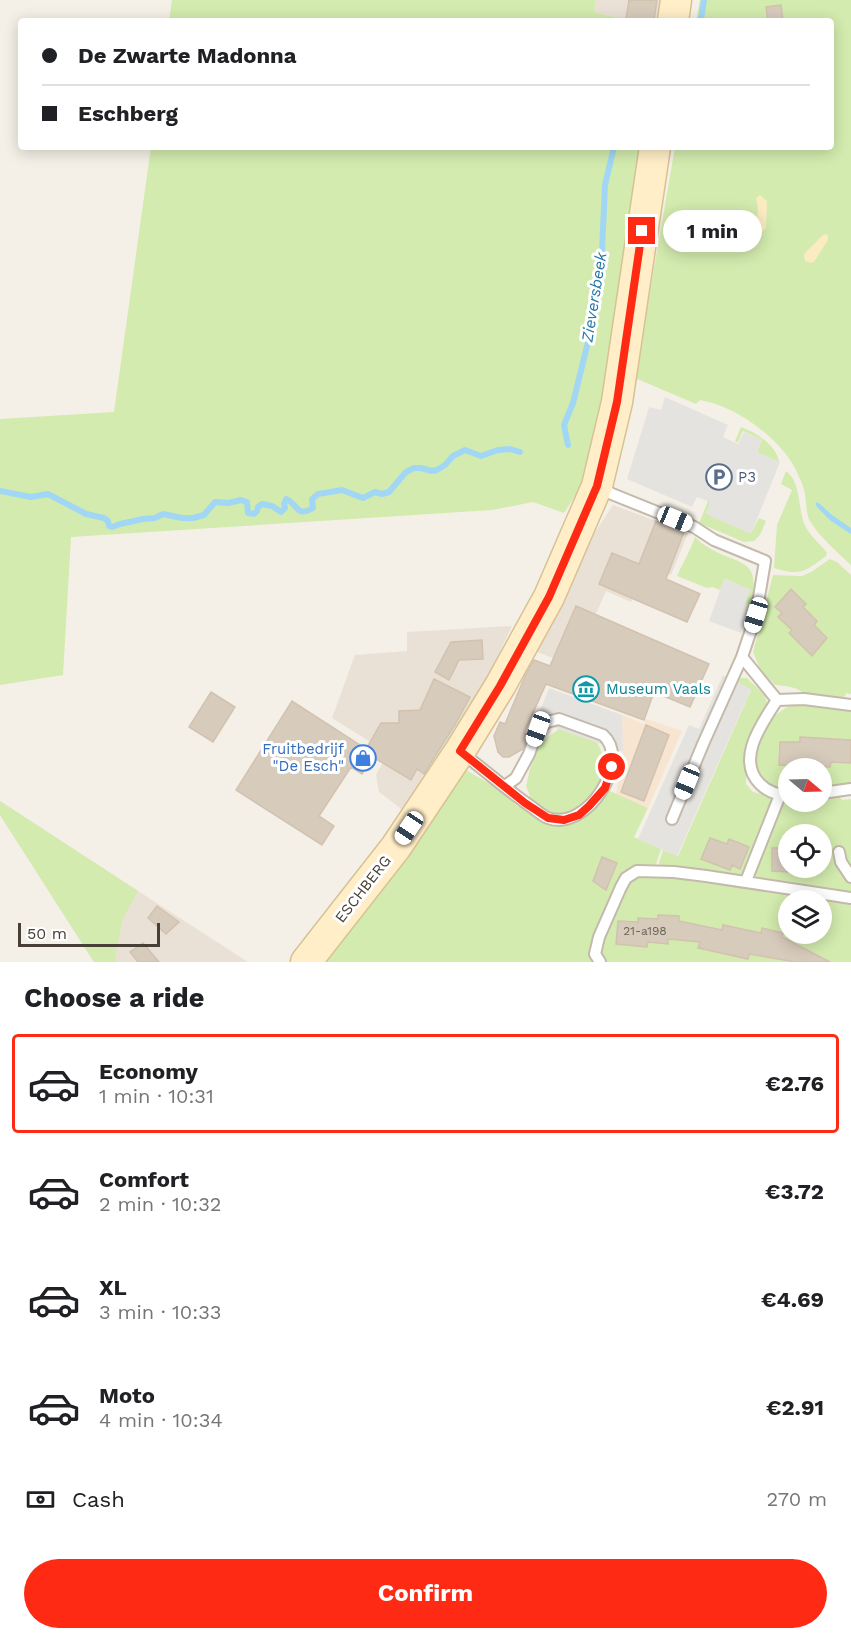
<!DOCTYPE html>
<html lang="en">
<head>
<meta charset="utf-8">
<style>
	:root { --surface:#fff; --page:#f6f6f6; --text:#202124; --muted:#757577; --line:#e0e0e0; --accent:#ff2a14 }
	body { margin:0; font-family:"Work Sans",sans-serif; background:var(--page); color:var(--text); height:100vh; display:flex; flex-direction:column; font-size:22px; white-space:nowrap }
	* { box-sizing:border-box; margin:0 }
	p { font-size:20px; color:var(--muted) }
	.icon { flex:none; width:33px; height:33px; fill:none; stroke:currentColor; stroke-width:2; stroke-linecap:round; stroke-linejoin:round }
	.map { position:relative; height:962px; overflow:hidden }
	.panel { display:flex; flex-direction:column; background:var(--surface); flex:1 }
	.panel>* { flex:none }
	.top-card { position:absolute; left:18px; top:18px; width:816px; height:132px; border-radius:6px; box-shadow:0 3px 15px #0003; display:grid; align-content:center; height:132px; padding:0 24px; background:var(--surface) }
	.needle { width:39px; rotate:109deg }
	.fabs { position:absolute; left:778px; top:758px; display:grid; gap:12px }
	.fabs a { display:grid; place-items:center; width:54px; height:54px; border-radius:50%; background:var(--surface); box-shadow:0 3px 15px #0003; font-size:30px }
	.scale { position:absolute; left:18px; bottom:15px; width:142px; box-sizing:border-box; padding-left:6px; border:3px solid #484036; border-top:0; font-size:16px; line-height:21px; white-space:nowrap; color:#484036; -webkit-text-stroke:4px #fff; paint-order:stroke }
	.end { position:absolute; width:27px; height:27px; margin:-14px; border:8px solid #ff2a14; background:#fff; box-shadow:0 0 0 3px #fff }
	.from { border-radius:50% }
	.bubble { position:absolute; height:42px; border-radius:21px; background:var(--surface); box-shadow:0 3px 15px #0003; font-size:20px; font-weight:700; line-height:42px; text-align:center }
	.car { position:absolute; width:18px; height:36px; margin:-18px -9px; border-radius:8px; box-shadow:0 0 4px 2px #0007; background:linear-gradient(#fff 24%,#345 0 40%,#fff 0 76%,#345 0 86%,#fff 0) }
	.top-card b { display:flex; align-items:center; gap:21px; height:57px; font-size:22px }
	.top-card b+b { border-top:2px solid var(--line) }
	.top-card i { width:15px; height:15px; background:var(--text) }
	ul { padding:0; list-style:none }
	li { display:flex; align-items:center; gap:18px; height:99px; margin:0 12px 9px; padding:0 12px; border:3px solid transparent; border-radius:6px }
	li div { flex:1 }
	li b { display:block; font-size:22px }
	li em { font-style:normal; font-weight:700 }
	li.active { border-color:var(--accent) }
	li>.icon { width:54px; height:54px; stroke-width:1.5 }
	h2 { padding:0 24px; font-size:27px; line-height:72px }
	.pay { display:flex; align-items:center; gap:15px; height:66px; padding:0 24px; font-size:22px }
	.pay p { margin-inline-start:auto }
	.cta { display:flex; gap:12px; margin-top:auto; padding:12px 24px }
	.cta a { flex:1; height:69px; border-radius:36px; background:var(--accent); color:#fff; font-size:24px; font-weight:700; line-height:69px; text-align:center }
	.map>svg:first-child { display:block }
	.residential { fill:#e9e1d5 }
	.commercial { fill:#f7e5d1 }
	.green { fill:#d3ebae; fill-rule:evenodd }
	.sand { fill:#faebc1 }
	.parking { fill:#e5e3df }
	.water { fill:#a1d7f4 }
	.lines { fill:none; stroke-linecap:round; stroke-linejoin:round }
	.stream { stroke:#a1d7f4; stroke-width:6 }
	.building { fill:#d7cbbc; stroke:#d2c2af; stroke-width:1.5 }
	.lane-casing { stroke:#c3baac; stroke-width:14 }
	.secondary-casing { stroke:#d7c295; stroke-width:33 }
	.lane { stroke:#fff; stroke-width:10 }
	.secondary { stroke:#ffeec7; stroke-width:30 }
	.route { stroke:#ff2a14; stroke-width:8 }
	.labels { text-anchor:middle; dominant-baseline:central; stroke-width:6; stroke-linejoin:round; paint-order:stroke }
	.number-label { font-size:12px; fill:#6c6358 }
	.service-label { font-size:15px; fill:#4e5e75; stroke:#fff; text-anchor:start }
	.culture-label { font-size:15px; fill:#0d838f; stroke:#fff; text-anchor:start }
	.shop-label { font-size:15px; fill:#366cbe; stroke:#fff; text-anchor:end }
	.street-label { font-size:15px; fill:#484036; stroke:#fff }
	.water-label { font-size:16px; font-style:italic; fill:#2779a9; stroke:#fff }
</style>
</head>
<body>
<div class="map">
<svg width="851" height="962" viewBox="0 0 851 962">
	<rect width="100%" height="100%" fill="#f4f0e7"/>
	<path class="residential" d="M596,0H661L658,21H630L594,12Z
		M613,505L688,533L671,575L648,566L631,602L606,591L573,666L535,651L590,540Z
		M512,626L471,713L404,811L379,792L376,775L388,753L332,718L355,655L407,651V632Z
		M0,801L138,891L248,962H94L0,815Z"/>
	<path class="commercial" d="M622,715L644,724L646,719L682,731L648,808L616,794L623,752Z"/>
	<path class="green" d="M172,0H596L594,12L630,21H169Z
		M700,0H851V565C840,555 817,534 810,521C805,513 807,499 804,490C803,485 801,481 799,477C786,442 737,406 700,400L696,404L635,378L675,147H831V21H696Z
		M151,147H643L626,262L591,470L564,513L533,502L492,510L71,537L63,675L0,685V419L114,412Z
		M741,427C756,432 777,446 779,462L757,452L762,440L743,431L738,442H736L735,441Z
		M786,471C801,482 798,507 804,523C808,535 820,543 827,553L826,556C805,572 800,576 774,568L777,525L792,490L781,484Z
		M708,501L711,503L706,513L751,533L759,518L766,521L760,535L754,541L744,542L699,523Z
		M695,537C698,540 702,544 706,546C735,566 764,555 750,605L748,606L745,603L750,590L725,579L720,590L712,587L707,588L677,576C683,563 691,549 695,537Z
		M830,559L837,562L851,575V694L847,693L842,699L804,694C796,686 786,686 775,685L760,669L753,652L773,575L802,576L811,572Z
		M740,678H747C752,684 763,691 766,699C770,709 758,720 754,728C744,747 746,764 746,784L753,792L769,796L772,803L743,876L740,877L661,868L659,863L663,850L678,856L751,690L738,683Z
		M798,704L851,710V784L822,788V768H789V790C730,784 758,710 798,704Z
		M559,729L597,742C607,761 605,767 601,787L648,808L634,837L661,849L655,867L627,872L595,962H319L386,872L466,770L499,789L518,807L530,796L526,786L530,769L540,743Z
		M838,795L842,800L851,799V865C846,867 842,869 841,874L851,881V893L758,880L755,872L782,803L788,801H822V798ZM789,834H822V867H789Z
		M0,801L138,891L122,921L115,959L116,962H94L0,815Z
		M657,874L851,901V962H606C600,958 599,950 600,943L625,886L633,877ZM789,900H822V933H789Z"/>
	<path class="sand" d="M760,195L767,201L766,228L762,232L757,230C755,223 757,219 758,212C758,208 757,202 756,198Z
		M826,234L828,236V240L814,262L811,263L805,261L804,254L823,235Z"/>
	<path class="parking" d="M665,397L728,425L723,437L738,444L744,432L762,440L757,452L780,462L751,534L706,514L710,502L697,497L692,507L627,479L649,407L661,410Z
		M724,579L751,590L745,603L748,606L750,605L747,621L741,633L709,621Z
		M723,675L751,689L677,856L638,839L689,725L699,729Z
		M549,688L622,715L623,752L536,721Z"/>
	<path class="water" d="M816,502L820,504L832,515L851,528V534L831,521L816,506Z"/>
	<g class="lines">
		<path class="stream" d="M701,19L704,0
			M568,445L564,425L573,403L589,338L598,289L602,252L605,185L614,147
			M0,491L31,497L48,494L86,514L104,518L108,521L109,526L112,527L120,524L143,519L155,518L163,514L182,518H193L204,515L215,502L228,503L241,500L247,502L248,513L254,514L257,511L258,507L262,504L272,506L281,512L285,508L284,504L286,499C299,504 295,518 313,508L312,499L318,494L342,490L363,498L375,492L382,494L389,492L406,472L414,468H421L432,471L437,470L445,465L453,456L465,450L481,456L498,450L510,449L520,452"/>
	</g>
	<path class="building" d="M629,0H657L654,21H633L626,19Z
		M781,5L783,21H768L766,7Z
		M656,521L684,532L666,579L700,594L687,622L599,584L612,553L639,564Z
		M791,589L806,604L803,607L817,621L814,625L827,638L812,656L789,633L792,630L778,617L782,613L775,607Z
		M576,606L709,664L690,707L654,692L644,720L546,684L524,733L528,735L523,749L509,757H503L498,752L494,736L500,722L505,724L525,676L534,660L550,666Z
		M482,640L483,659L459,660L449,680L435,672L451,642Z
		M434,679L470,697L456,723L424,774L417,769L411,780L373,757L362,774L351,767L319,816L334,826L322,845L236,790L292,701L366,749L381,723H399V711L420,710Z
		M211,692L235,707L213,742L189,727Z
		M646,725L669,735L644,801L621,792Z
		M800,737L851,740V763L831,762L830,767L779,765L780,742H800Z
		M710,838L727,844L729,839L749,847L740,869L732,865L730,870L701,859Z
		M772,848H789V872L772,871Z
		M602,857L617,863L606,890L593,881Z
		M157,906L179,922L166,934L148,918Z
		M658,915L679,916V921L722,930L723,925L761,933L762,928L783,933L782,937L830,962H795L749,954L748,959L698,948L700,942L668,939V944L648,942L647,947L616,944L618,921L638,922V918L658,919Z
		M143,943L159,962H138L130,952Z"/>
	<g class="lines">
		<g class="lane-casing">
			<path id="lane" d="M597,486L612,494L694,527L714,540L765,561L756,615L742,657L777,700
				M462,753C486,771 508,791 533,808C537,811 543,816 548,818C587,832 632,761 603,735L559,719L547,722L538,729L529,754L516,778L505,786
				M822,793L851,789
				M789,796C778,795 768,792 760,784C735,759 763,722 777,700L804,699L851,705
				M672,819L703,744L742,657
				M839,852L841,862L851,877
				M746,881L780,795
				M600,962L595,954L599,937L621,887L626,878L637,871L674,872L706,876L851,898"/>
		</g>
		<g class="secondary-casing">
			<path id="secondary" d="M673,21L676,0
				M306,962L396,847L460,751L500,686L549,597L597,486L617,402L655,147"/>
		</g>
		<use href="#lane" class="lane"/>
		<use href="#secondary" class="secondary"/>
	</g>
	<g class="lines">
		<path class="route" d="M612,767L605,788L589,806L579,815L564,820L548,818L525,803L460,751L500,686L549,597L597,486L617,402L642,231"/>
	</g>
	<defs>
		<g id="parking-ring" transform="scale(1.35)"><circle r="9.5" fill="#fff" stroke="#5c6f8a" stroke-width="1.5"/><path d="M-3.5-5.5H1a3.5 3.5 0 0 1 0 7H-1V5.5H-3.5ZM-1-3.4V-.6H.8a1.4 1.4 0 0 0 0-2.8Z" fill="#5c6f8a"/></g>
		<g id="museum-ring" transform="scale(1.35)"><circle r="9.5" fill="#fff" stroke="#0f9aa8" stroke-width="1.5"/><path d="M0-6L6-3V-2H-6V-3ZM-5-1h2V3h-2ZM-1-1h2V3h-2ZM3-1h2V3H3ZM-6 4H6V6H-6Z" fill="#0f9aa8"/></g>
		<g id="shop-ring" transform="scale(1.35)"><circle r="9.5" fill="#fff" stroke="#3f7fe0" stroke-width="1.5"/><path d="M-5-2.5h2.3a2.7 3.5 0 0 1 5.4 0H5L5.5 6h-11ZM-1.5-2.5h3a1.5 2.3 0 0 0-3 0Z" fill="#3f7fe0"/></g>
	</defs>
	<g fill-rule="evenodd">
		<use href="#parking-ring" x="719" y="477"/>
		<use href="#museum-ring" x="586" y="689"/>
		<use href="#shop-ring" x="363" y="758"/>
	</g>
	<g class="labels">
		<g class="number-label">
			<text x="645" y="931">21-a198</text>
		</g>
		<g class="service-label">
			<text x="738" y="477">P3</text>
		</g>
		<g class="culture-label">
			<text x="606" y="689">Museum Vaals</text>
		</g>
		<g class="shop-label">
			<text x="344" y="749">Fruitbedrijf<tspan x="344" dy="17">"De Esch"</tspan></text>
		</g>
		<g class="street-label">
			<text transform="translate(363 889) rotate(-52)">ESCHBERG</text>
		</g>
		<g class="water-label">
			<text transform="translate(594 297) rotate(-81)">Zieversbeek</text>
		</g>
	</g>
</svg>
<div class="fabs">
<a><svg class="needle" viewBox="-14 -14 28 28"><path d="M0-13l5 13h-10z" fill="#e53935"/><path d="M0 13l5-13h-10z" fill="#757577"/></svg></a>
<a><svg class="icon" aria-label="locate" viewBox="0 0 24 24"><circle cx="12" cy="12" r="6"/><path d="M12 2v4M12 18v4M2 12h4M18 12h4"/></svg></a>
<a><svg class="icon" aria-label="layers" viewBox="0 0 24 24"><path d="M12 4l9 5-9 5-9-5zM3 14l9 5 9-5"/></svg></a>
</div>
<div class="scale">50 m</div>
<i class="end from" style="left:612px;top:767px"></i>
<i class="end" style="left:642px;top:231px"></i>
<div class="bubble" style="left:663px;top:210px;width:99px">1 min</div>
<i class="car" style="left:675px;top:519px;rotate:112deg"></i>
<i class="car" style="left:756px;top:615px;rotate:197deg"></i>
<i class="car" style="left:538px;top:729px;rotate:200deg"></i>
<i class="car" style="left:687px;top:782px;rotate:202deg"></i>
<i class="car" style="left:409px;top:828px;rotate:214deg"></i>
<div class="top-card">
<b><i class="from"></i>De Zwarte Madonna</b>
<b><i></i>Eschberg</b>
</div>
</div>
<section class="panel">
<h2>Choose a ride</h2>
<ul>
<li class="active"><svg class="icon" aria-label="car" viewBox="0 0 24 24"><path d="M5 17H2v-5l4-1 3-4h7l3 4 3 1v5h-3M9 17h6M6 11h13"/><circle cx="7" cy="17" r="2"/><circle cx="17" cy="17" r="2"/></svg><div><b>Economy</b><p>1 min · 10:31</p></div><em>€2.76</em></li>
<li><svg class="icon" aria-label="car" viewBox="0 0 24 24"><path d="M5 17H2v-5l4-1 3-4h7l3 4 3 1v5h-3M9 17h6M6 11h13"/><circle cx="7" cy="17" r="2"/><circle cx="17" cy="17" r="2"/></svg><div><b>Comfort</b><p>2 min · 10:32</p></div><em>€3.72</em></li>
<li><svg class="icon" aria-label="car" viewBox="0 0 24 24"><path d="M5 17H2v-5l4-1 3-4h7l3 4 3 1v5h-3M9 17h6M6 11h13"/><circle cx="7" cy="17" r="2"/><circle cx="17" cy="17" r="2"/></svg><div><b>XL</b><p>3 min · 10:33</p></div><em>€4.69</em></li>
<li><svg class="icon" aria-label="car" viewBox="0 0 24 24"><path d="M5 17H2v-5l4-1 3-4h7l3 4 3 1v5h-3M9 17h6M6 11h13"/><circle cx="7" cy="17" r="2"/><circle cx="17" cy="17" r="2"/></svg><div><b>Moto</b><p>4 min · 10:34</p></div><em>€2.91</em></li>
</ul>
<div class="pay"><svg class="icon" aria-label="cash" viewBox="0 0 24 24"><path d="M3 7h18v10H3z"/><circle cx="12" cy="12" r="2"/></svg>Cash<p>270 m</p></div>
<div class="cta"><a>Confirm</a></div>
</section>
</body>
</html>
